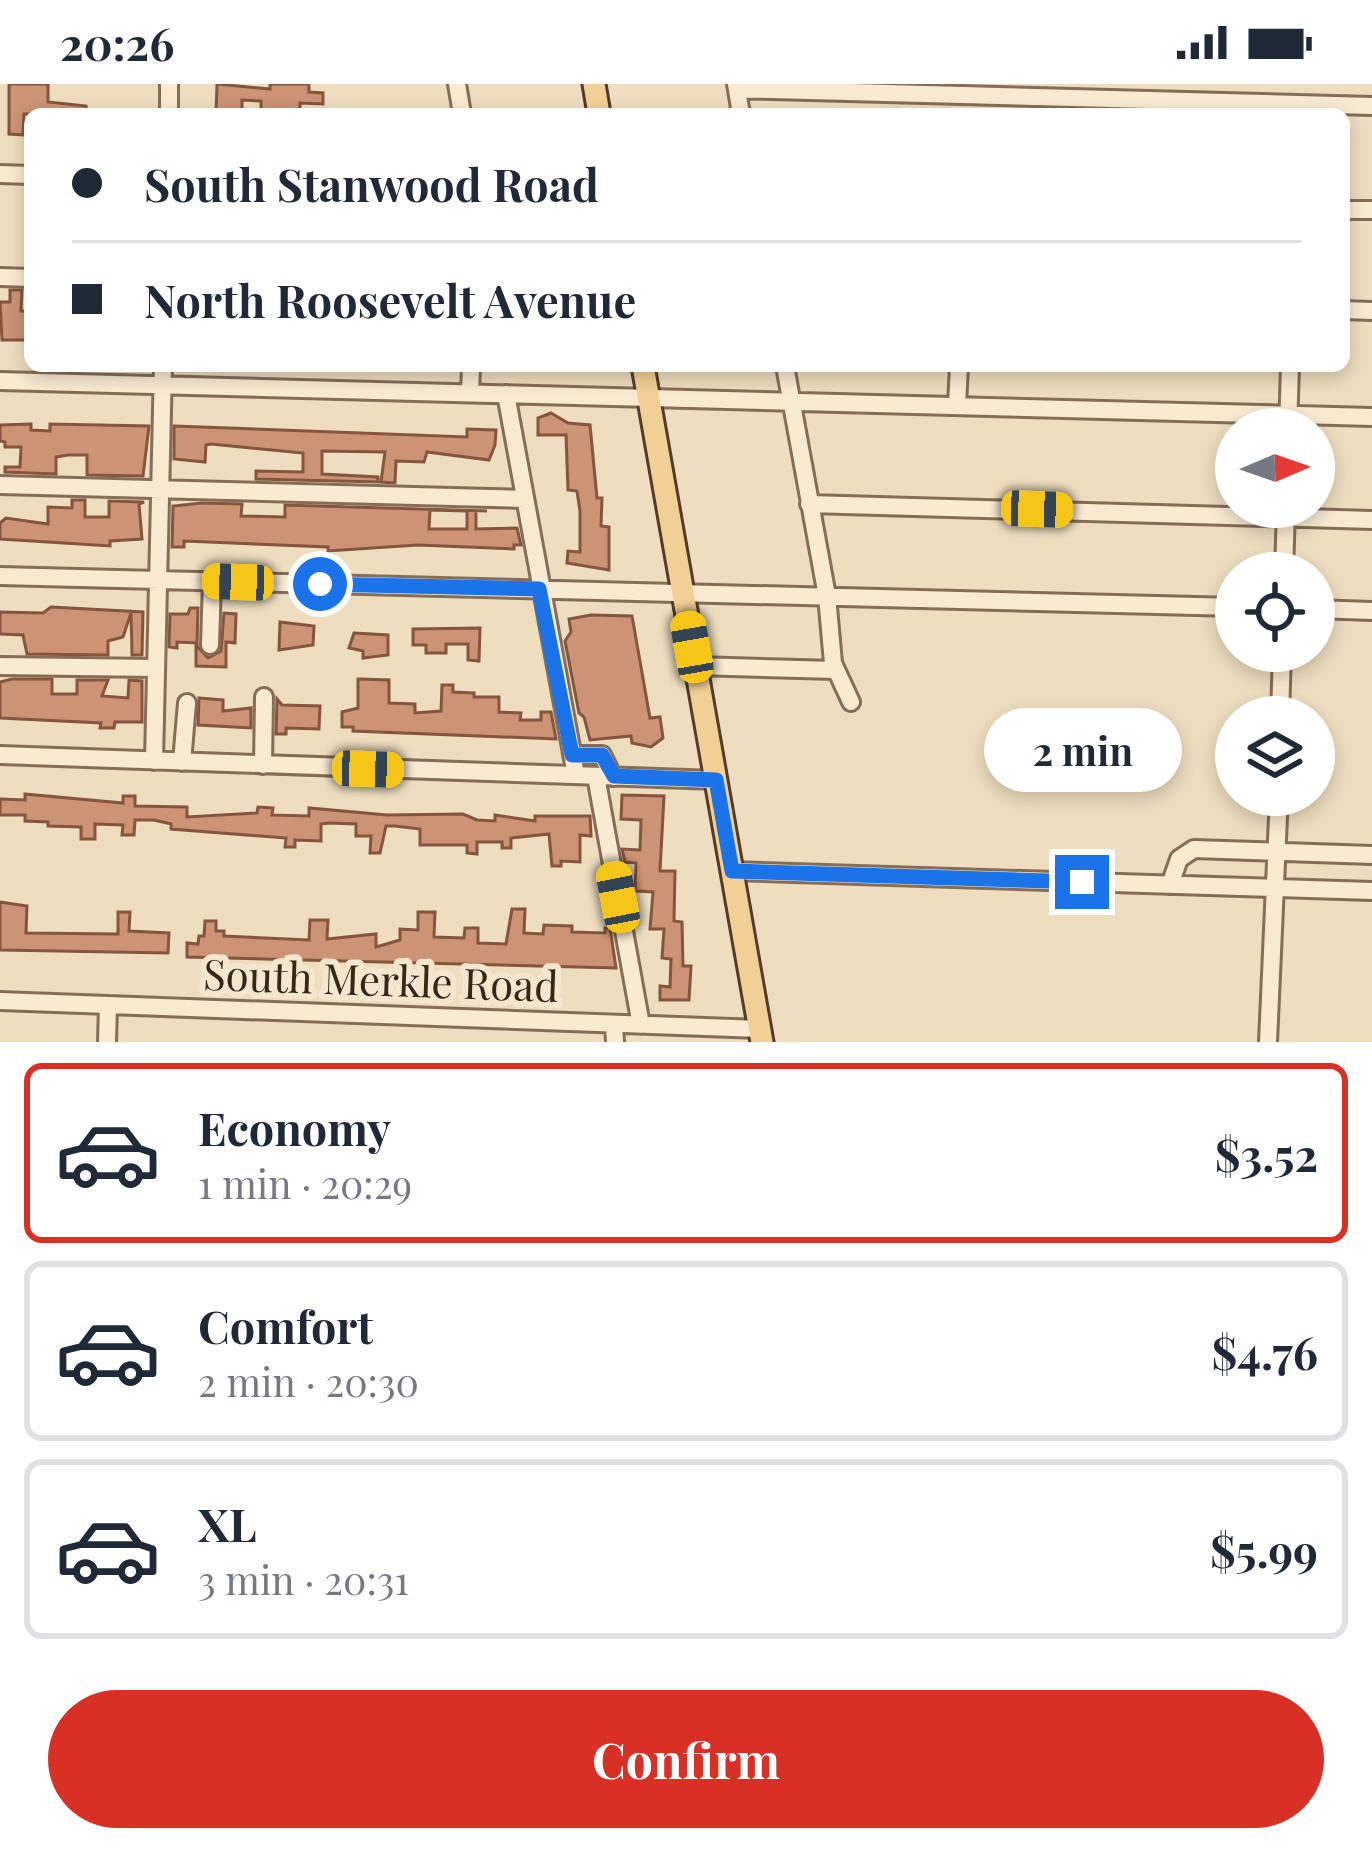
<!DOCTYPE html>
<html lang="en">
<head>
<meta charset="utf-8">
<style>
	:root { --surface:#fff; --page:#f2f2f3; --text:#1f2937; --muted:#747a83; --line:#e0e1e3; --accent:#d93025 }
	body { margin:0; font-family:"Playfair Display",serif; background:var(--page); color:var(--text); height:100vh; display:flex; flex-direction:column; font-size:45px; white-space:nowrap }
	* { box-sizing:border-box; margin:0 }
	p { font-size:39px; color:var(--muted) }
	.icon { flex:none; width:66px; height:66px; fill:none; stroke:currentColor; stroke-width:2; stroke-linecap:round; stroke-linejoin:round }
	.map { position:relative; height:958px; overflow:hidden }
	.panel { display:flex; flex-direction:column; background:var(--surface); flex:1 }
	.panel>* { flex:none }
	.guide { position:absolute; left:24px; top:24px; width:1326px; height:264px; border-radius:18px; box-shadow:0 6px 18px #0003; display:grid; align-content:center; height:264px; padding:0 48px; background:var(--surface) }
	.needle { width:78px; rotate:88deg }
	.fabs { position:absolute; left:1215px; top:324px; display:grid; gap:24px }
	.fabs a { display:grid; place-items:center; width:120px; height:120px; border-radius:50%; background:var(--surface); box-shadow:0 6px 18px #0003; font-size:60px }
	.end { position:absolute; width:54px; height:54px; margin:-27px; border:15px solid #1a73e8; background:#fff; box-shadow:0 0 0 6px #fff }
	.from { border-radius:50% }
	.bubble { position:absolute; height:84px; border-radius:42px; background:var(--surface); box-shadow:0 6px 18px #0003; font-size:39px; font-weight:700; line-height:84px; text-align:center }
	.car { position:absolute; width:36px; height:72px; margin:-36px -18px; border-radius:15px; box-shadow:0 0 9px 3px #0007; background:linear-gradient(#f5c518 24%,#345 0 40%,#f5c518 0 76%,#345 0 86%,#f5c518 0) }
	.guide b { display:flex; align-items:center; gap:42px; height:114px; font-size:45px }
	.guide b+b { border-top:3px solid var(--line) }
	.guide i { width:30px; height:30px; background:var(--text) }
	ul { padding:21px 0 0; list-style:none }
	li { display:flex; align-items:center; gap:36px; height:180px; margin:0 24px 18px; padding:0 24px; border:6px solid var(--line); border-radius:18px }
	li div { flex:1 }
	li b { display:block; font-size:45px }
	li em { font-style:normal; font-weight:700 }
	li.current { border-color:var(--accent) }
	li>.icon { width:108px; height:108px; stroke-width:1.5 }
	.button { display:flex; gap:24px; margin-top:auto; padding:24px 48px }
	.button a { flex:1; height:138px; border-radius:72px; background:var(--accent); color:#fff; font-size:48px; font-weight:700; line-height:138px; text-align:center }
	.status { display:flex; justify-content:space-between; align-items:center; height:84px; padding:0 60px; background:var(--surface); direction:ltr }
	.status svg { height:33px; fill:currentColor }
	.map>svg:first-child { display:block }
	.building { fill:#cc9374; stroke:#85553d; stroke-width:3; fill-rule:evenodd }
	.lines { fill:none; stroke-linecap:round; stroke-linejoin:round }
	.minor-casing { stroke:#866d57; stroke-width:22 }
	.major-casing { stroke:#543c2c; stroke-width:27 }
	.minor { stroke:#f9ead2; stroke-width:16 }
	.major { stroke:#f2cf95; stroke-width:21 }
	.route { stroke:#1a73e8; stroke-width:15 }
	.labels { text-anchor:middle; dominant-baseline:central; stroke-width:12; stroke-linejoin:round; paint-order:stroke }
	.street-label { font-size:42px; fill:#35271c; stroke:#f5e7ce }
</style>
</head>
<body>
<div class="status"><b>20:26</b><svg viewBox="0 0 49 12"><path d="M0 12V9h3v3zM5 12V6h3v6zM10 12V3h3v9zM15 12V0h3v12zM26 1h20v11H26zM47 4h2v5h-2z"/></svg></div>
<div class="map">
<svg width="1372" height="958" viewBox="0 0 1372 958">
	<rect width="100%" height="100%" fill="#eeddbf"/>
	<path class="building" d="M9,0H48V18L86,22V30H24L23,51L9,50Z
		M217,0L270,5V0H309V8L323,9V20L300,19V30H261V17L242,16V30H216Z
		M10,206H22L21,227H30V256H2L0,218H10Z
		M551,329L568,339L590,341L597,414H602L601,442L609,443V486L567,479L568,467L580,468V427L577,407L568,406L566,351H538V334Z
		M31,340V346L50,347V340L149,342L143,392L87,391V371H68L56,373V390L5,388V383H20L21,363H5V358L0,357V341Z
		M174,342L467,353V345L496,346L495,361L489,376L427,368L424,378L396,377L395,399L381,398L385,368L322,367V390L378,393V398L256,395V387L303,388V369L211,360L206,361L205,378L174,375Z
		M72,416H85V433H109V417L144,418L139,420L142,455L110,457V462L0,455V439L6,434L48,440V423L72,424Z
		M202,419L242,420L241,432L285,433V421L487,427H476V445L517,444L521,461H514V465L418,461L328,467V463L184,457V463H172L173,422ZM430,426L467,427V445H429Z
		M51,523L143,528L142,571H132L131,529L123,553L108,557V571L27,570L23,551L0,550V528L43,529Z
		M190,524H198L197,562L208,574L221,567L224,529L236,530L235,559L226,558V583L196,582V559L177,558V564L169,563L170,530H188Z
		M591,531L632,532L650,634L660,633L663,654L651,663L632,659L631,652L590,656L584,633L579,629L565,557L571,548L569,535Z
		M280,538L314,542L313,561L279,566Z
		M480,544L479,577L468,576V560H446V569H426V561H413V545Z
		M354,549L388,551V571L363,574V567L349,564Z
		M12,595H52V610H77V596H108L102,612L128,614L129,596L142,597V638H115L114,644H100L101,639L0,634V598Z
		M358,595L389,596V619L415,620V629L441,627L442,601H453V608L474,609V613H499V628L521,629L520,636H541V628H551L556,655L353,647V643H342V628L358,624Z
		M199,614L223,616V627L251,624V644L198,641Z
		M277,615L282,621L320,622L319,645L286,644V650H276Z
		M25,710L123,719V712H135V722L187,723V733L257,729L258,723L273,724L272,731L309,732V724L387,731L463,730L477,736L495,737V731L535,737V732H590L591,752L580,751V778L561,777V782H552L549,750L511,754V764H502V758H477V770L467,769V761H420V745L395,742H386L380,769H370L371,752H356V740L329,739L321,740V757L295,756V763H285L286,754L171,745V740L154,736H135L134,751H122L123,741L95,740V755H81V743L48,742V738L25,737V731H0V715L25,716Z
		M622,711L664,712L660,787H675L674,837L682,838L683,882H691L689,916H660V902L670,903L671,875L662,874L664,845H650L653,808L635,807L636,779L625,778L622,765L640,766L641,736L621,735Z
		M0,818L27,822L26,849L118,850V828H130L129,847L169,849L168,869L0,866Z
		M512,825H525L524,849L543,850L544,841L572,842V848L605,849V844H610L616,884L187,873V859L198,860L199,852H204L205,837H216V847H224V852L309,856L310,836H328L327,855L376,850V863L400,856V845L418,846V828H435L434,853L464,854L465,844H478V859L506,860Z"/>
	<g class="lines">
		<g class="minor-casing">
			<path id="minor" d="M457,0L462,30
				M736,0L741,30
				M737,5L1372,22
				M169,30V0
				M0,90L30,91
				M1344,126H1372
				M0,193L30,194
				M1344,226L1372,227
				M785,282L827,512L833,579L851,618
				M0,297L1372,333
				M470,309L471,282
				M506,310L576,691
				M957,321L959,282
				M1288,345L1290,282
				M0,401L525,415
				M809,420L1372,436
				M1284,489L1286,424
				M0,492L1236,523
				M1314,525L1372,527
				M210,561L212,497
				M0,582L156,584
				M696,582L835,586
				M1280,633L1282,567
				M0,671L716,696
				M572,671H602L613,693
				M154,677L163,282
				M182,678L187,619
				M263,681L264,613
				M596,692L641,941
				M732,787L1372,807
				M1170,801L1179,775L1194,765L1372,771
				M0,917L760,945
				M614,940L615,958
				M107,958L108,921
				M1268,958L1279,711"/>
		</g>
		<g class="major-casing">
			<path id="major" d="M594,0L599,30
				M643,282L762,958"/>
		</g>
		<use href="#minor" class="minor"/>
		<use href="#major" class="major"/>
	</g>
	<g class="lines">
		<path class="route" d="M320,500L539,505L572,671H602L614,692L716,696L732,787L1082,798"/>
	</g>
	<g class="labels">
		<g class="street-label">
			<text transform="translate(381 895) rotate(2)">South Merkle Road</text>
		</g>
	</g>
</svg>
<div class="fabs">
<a><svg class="needle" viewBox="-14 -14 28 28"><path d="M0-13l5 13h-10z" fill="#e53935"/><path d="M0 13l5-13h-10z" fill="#747a83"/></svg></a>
<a><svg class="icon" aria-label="locate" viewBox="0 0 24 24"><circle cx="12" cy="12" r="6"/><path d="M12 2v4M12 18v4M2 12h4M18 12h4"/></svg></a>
<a><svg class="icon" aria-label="layers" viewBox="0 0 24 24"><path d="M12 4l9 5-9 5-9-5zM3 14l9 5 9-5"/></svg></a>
</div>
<i class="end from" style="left:320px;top:500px"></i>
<i class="end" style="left:1082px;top:798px"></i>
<div class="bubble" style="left:984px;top:624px;width:198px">2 min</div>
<i class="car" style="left:1037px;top:425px;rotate:92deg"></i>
<i class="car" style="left:238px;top:498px;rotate:272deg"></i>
<i class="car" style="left:692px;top:563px;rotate:350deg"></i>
<i class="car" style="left:368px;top:685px;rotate:92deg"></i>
<i class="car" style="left:618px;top:813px;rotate:349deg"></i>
<div class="guide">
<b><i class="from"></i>South Stanwood Road</b>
<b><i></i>North Roosevelt Avenue</b>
</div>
</div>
<section class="panel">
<ul>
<li class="current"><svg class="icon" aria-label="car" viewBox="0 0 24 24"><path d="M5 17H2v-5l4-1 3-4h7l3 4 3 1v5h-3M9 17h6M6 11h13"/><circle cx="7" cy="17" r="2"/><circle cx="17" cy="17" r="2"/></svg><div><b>Economy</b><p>1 min · 20:29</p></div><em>$3.52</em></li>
<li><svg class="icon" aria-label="car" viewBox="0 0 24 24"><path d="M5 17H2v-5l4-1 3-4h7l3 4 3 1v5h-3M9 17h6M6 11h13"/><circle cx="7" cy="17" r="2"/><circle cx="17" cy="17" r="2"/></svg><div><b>Comfort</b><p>2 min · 20:30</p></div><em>$4.76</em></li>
<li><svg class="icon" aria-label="car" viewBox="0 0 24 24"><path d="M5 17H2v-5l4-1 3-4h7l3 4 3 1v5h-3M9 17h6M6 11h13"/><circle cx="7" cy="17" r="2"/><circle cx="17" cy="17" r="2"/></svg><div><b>XL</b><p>3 min · 20:31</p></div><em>$5.99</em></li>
</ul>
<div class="button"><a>Confirm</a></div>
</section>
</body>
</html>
